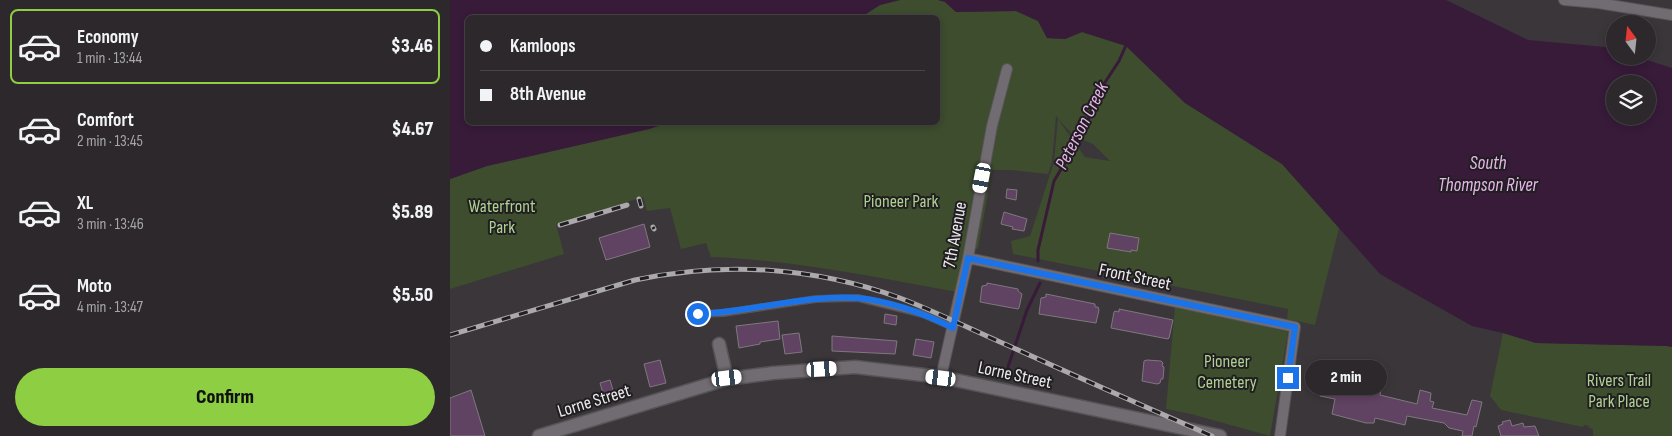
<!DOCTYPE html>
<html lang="en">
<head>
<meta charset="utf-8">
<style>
	:root { --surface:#2c282c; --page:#383438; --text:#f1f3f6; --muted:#a6a6a9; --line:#484448; --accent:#8ece43 }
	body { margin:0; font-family:"Sofia Sans Condensed",sans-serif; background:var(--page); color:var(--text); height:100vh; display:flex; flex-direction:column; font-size:19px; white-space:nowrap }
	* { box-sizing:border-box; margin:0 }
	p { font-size:16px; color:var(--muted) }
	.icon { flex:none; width:28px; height:28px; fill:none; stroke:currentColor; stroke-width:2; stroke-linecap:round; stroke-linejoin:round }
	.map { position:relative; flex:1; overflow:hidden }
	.drawer { display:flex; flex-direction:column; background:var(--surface); width:450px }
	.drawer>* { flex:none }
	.guide { position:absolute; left:15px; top:15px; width:475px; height:110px; border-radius:8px; box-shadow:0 2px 8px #0003,0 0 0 1px var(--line); display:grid; align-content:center; height:110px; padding:0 15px; background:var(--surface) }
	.needle { width:32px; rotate:345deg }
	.tools { position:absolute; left:1156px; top:15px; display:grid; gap:10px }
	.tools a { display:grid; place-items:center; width:50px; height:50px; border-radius:50%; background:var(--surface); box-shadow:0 2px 8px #0003,0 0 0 1px var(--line); font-size:25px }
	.end { position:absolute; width:22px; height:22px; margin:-11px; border:6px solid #1a73e8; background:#fff; box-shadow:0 0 0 2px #fff }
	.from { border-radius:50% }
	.bubble { position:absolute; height:35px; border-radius:18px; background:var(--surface); box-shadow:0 2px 8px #0003,0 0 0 1px var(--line); font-size:16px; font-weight:800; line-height:35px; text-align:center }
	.car { position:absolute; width:15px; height:30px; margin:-15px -8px; border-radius:6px; box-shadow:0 0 4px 1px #0007; background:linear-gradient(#fff 24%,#345 0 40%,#fff 0 76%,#345 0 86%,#fff 0) }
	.guide b { display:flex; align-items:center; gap:18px; height:48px; font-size:19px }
	.guide b+b { border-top:1px solid var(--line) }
	.guide i { width:12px; height:12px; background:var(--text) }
	ul { padding:9px 0 0; list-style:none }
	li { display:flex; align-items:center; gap:15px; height:75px; margin:0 10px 8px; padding:0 5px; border:2px solid transparent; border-radius:8px }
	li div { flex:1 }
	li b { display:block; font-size:19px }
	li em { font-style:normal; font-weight:800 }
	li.current { border-color:var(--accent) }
	li>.icon { width:45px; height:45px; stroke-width:1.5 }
	.primary-button { display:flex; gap:10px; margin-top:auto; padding:10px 15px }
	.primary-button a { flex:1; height:58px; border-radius:30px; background:var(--accent); color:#111; font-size:20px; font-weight:800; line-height:58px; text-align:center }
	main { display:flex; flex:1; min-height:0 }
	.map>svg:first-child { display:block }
	.green { fill:#3d4d2e; fill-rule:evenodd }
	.water { fill:#371b39; fill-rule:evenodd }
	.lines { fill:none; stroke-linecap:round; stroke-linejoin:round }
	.stream { stroke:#371b39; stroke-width:3 }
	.building { fill:#604262; stroke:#7e797e }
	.lane-casing { stroke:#565357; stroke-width:8 }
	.street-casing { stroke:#565357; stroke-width:12 }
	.secondary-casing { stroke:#565357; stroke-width:15 }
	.lane { stroke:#716c71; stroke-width:5 }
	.street { stroke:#716c71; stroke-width:10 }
	.secondary { stroke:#716c71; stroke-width:12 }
	.rail-casing { stroke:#aca9ac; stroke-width:5 }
	.rail { stroke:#201e20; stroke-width:3; stroke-dasharray:9; stroke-linecap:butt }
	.route { stroke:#1a73e8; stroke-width:6 }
	.labels { text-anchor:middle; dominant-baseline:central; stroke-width:4; stroke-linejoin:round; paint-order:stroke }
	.park-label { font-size:18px; fill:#afd191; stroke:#201e20 }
	.street-label { font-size:18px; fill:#eeebee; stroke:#201e20 }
	.water-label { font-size:19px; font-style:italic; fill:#e9b5ec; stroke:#201e20 }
</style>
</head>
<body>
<main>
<section class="drawer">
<ul>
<li class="current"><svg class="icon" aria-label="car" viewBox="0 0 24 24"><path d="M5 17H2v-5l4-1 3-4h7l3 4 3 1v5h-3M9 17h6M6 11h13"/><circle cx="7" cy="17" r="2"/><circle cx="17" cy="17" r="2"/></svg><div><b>Economy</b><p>1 min · 13:44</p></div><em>$3.46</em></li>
<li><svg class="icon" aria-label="car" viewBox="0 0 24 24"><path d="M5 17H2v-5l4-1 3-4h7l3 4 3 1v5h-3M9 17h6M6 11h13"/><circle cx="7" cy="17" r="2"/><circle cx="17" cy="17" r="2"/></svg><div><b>Comfort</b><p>2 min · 13:45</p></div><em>$4.67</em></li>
<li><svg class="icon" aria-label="car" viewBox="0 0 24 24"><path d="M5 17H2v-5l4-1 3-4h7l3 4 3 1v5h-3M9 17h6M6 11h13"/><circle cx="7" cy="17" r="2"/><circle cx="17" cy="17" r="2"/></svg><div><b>XL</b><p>3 min · 13:46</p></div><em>$5.89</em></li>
<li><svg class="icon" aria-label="car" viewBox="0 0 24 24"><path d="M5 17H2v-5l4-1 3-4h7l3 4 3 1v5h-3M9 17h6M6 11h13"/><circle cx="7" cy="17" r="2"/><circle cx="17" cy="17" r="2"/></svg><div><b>Moto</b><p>4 min · 13:47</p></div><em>$5.50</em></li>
</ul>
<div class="primary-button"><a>Confirm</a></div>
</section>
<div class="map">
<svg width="1222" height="436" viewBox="0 0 1222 436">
	<rect width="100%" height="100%" fill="#3a363a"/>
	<path class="green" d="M450,0H488L495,2L506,12L566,11L588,21L597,38L615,39L632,32L676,46L735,103L832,164L889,228L865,325L837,319L838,309L563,254L561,241L580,236L604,162L608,118L606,116L602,162L598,174L561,170H542L528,249L516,248L507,292C425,277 344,260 261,257L256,243L231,249L220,208L197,211L193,197L106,224L114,254L0,289V179L37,166L199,129L218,123L488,122V18L410,17L430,5ZM608,119L624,136L643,144L660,161L635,157Z
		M725,306L838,332L820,436L741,414L716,409Z
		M1053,333L1086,343L1217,346L1222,347V436H1143V429L1139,428V426L1134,425L1133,427L1051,410L1040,396Z"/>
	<path class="water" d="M0,0H450L430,5L410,18H18V122L218,123L199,129L37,166L0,179Z
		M488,0H996L1078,40L1155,47L1165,50V56H1184L1222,68V347L1217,346L1086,343L1053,333L1022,326L930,274L832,164L735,103L676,46L632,32L615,39L597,38L588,21L566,11L506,12L495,2ZM1165,84H1198V116H1165Z"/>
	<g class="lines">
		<path class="stream" d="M588,261V250L604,181L633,132L652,87L669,61L677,43
			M555,376L577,310L590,283"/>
	</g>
	<path class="building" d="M557,189L567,190L566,200L556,198Z
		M554,212L577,219L574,231L562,229L563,227L551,224Z
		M194,224L200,247L156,260L149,238Z
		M660,233L689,238L687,251L681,250V252L657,248Z
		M537,283L568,289V291L572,294L569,308L568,309L530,302L532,286L537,285Z
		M596,294L645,304V307H648L649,310L646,323L589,314L591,298L596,297Z
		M669,309L723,320L719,338L718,339L661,328L664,312L665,311L669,312Z
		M435,314L447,316L446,325L434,323Z
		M328,321L330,339L310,342V344L289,348L286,326Z
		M349,333L352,352L335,354L332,335Z
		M382,336L447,341L445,354L382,351Z
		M466,339L484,342L481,358L463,355Z
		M210,360L216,383L200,387L194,364Z
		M697,360L711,361L713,363L712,366L714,367L713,379H711L710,383L707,384L692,381L694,361Z
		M886,362L935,372L930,395L967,404L970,390L981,393L980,401L984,402L982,408L1017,415L1022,400L1032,402L1026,427L1024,426L1022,436H1012L1013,431L999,428L994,423L957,416L955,425L925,418L924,423H916L882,414L885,399L870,396L877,365L885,367Z
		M160,380L165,397L155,400L150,383Z
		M21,390L35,436H0V398Z
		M1060,420L1062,426L1073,423L1074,427L1085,426L1089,436H1051L1048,426L1053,424L1052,422Z"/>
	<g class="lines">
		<g class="lane-casing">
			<path id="lane" d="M248,314L274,313L366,299L408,298L473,314L503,327"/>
		</g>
		<g class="street-casing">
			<path id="street" d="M1114,0L1148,3L1222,15
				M518,258L845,327L830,436
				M491,377L518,258L542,126L557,69"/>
		</g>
		<g class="secondary-casing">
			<path id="secondary" d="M269,344L277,379
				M89,436L277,379L323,373L405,367L491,377L770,436"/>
		</g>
		<use href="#lane" class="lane"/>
		<use href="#street" class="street"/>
		<use href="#secondary" class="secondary"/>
		<g class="rail-casing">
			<path id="rail" d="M189,199L191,206
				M110,225L177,205
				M203,227L204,229
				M0,335L185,280C274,261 365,267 450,298C487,312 522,330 557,345C625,376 693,406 762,436"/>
		</g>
		<use href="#rail" class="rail"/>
	</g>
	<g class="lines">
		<path class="route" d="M248,314C300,312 357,294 408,298C440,301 475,314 503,328L518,258L845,327L838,378"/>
	</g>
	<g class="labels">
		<g class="park-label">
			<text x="451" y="201">Pioneer Park</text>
			<text x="52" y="206">Waterfront<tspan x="52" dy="21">Park</tspan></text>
			<text x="777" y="361">Pioneer<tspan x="777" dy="21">Cemetery</tspan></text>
			<text x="1169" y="380">Rivers Trail<tspan x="1169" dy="21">Park Place</tspan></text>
		</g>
		<g class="street-label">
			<text transform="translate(505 235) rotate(-80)">7th Avenue</text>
			<text transform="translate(685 277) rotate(12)">Front Street</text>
			<text transform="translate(565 375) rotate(12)">Lorne Street</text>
			<text transform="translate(144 401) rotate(-17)">Lorne Street</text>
		</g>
		<g class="water-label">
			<text transform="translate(632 126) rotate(-63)">Peterson Creek</text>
			<text x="1038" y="163">South<tspan x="1038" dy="22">Thompson River</tspan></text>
		</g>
	</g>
</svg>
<div class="tools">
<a><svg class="needle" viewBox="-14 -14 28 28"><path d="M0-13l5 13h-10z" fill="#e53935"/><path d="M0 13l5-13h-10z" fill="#a6a6a9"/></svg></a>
<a><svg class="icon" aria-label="layers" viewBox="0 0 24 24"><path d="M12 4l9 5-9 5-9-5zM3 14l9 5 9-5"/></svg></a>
</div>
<i class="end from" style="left:248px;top:314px"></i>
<i class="end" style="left:838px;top:378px"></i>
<div class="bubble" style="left:855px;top:360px;width:82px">2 min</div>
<i class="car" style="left:532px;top:178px;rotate:191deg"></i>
<i class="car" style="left:372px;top:369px;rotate:87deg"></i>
<i class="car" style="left:277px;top:378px;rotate:83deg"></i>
<i class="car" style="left:491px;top:378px;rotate:277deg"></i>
<div class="guide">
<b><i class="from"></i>Kamloops</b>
<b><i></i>8th Avenue</b>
</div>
</div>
</main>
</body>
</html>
